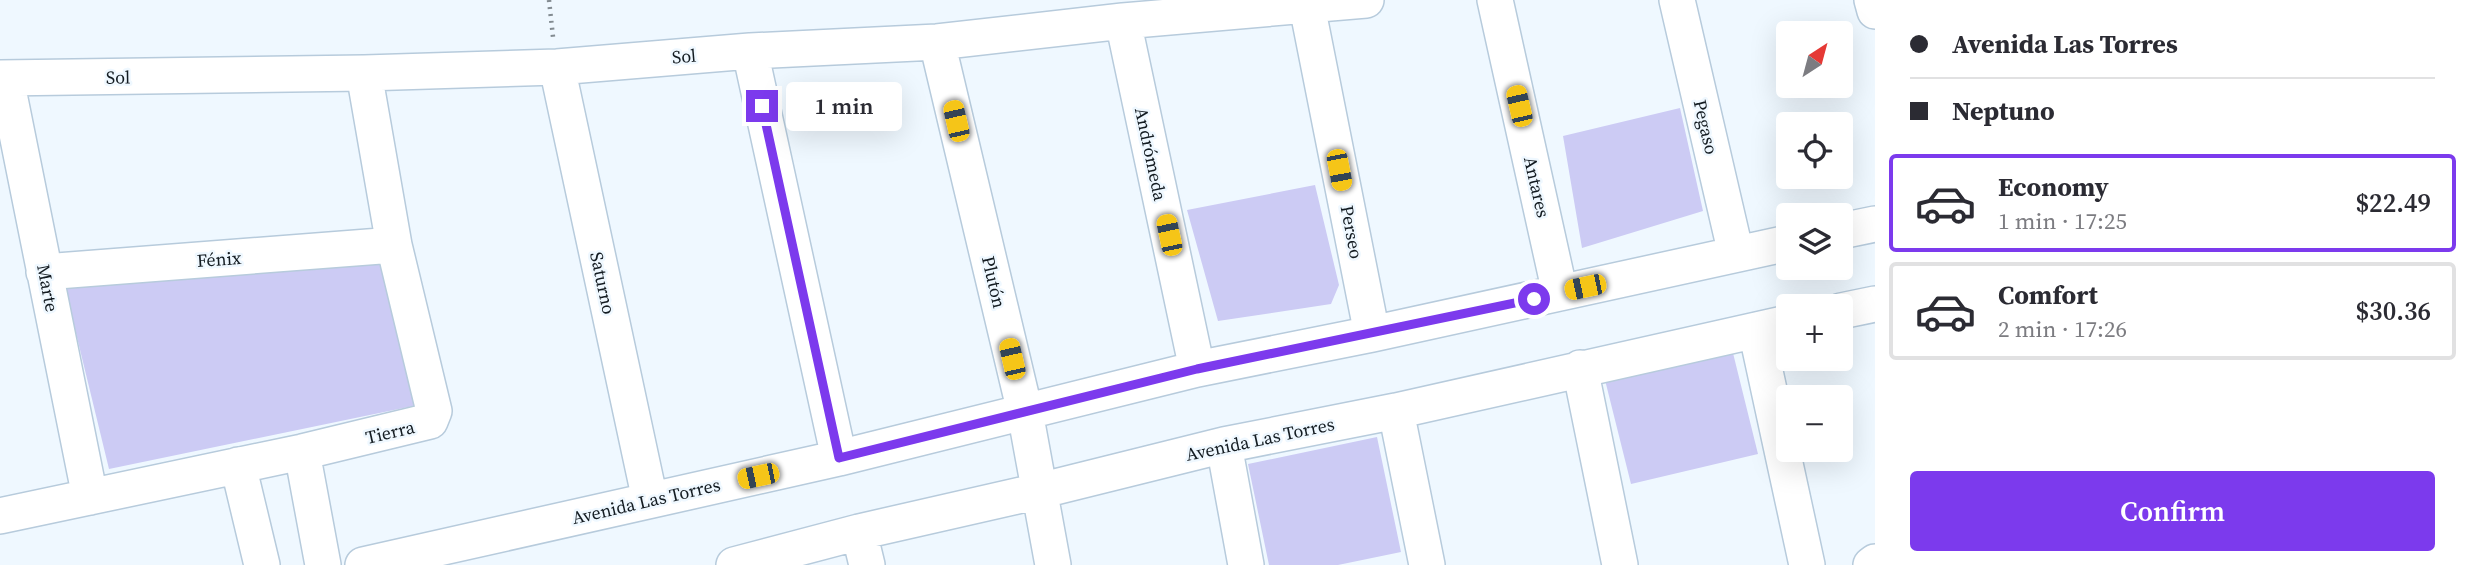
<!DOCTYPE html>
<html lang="en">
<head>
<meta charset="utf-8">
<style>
	:root { --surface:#fff; --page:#f7f7f7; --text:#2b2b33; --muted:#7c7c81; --line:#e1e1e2; --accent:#7c3aed }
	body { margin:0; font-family:"Source Serif 4",serif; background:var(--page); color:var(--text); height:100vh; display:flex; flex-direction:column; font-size:26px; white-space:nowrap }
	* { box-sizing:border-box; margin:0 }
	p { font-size:23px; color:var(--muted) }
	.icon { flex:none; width:38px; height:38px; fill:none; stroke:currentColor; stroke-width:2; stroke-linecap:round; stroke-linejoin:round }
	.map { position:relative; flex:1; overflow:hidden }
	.sheet { display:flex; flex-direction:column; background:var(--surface); width:595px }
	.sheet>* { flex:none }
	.guide { display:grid; align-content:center; height:154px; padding:0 35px; background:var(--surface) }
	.needle { width:46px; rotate:36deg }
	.fabs { position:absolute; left:1776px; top:21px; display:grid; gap:14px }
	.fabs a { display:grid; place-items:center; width:77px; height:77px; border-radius:7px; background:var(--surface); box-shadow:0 7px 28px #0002; font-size:35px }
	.end { position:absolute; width:32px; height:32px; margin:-16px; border:9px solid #7c3aed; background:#fff; box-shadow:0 0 0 4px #fff }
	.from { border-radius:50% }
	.bubble { position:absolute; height:49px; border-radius:7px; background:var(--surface); box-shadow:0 7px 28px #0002; font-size:23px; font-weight:600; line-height:49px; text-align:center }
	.car { position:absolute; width:21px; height:42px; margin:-21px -10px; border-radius:9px; box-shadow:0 0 5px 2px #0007; background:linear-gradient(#f5c518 24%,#345 0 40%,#f5c518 0 76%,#345 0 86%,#f5c518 0) }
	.guide b { display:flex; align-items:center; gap:24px; height:66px; font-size:26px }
	.guide b+b { border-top:2px solid var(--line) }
	.guide i { width:18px; height:18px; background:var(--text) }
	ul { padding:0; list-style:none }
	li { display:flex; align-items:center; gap:21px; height:98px; margin:0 14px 10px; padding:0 21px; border:4px solid var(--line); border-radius:7px }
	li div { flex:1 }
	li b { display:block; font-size:26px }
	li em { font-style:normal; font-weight:600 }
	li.active { border-color:var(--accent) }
	li>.icon { width:63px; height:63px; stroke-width:1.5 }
	.primary-button { display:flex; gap:14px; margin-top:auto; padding:14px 35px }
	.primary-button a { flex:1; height:80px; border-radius:7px; background:var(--accent); color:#fff; font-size:28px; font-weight:600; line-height:80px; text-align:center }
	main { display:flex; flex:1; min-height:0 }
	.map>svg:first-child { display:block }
	.green { fill:#cccbf4 }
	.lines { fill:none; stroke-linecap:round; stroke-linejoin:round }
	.minor-casing { stroke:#b7cbdc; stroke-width:38 }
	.path { stroke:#828b91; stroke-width:4.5; stroke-dasharray:2 5; stroke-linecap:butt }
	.minor { stroke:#fff; stroke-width:35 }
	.route { stroke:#7c3aed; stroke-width:9 }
	.labels { text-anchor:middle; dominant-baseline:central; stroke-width:5; stroke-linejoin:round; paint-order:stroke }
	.street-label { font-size:18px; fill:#131b21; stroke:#eff8ff }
</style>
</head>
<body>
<main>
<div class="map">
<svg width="1875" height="565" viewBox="0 0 1875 565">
	<rect width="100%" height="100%" fill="#eff8ff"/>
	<path class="green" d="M1680,108L1703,211L1582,248L1563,136Z
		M1315,185L1339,285L1331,304L1218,321L1187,210Z
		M388,262L418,405L109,469L65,288Z
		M1732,349L1758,454L1631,484L1605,380Z
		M1377,437L1401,552L1338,565H1269L1248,464Z"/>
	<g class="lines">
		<g class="minor-casing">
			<path id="minor" d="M1495,0L1560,293
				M1677,0L1736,254
				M1872,0L1875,11
				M1307,6L1372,334
				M1123,21L1197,369
				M937,42L1025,412L1053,565
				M750,51L839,458
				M557,67L650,500
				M0,78L364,73L557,67L750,51L937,42L1123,21L1366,0
				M6,79L90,497
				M1841,231L1875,224
				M44,272L394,245
				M1841,311L1875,304
				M1756,330L1807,565
				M1580,368L1620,565
				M1396,411L1427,565
				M1224,445L1246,565
				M302,452L323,565
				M238,465L262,565
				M0,516L302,452L430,421L434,411L394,245L364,73
				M859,532L867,565
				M363,565L839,458L1197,369L1372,334L1788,243
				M734,565L859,532L1039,491L1224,445L1396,411L1788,323
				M1871,565L1875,562"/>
		</g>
		<path class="path" d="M549,0L553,37"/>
		<use href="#minor" class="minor"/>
	</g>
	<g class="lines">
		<path class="route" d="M762,106L839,458L1197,369L1534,299"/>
	</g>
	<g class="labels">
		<g class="street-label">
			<text transform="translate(684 56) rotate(-5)">Sol</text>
			<text transform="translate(118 77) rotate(-1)">Sol</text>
			<text transform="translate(1706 127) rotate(77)">Pegaso</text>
			<text transform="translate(1151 154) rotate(78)">Andrómeda</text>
			<text transform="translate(1537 187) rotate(77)">Antares</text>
			<text transform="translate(1352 232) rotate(79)">Perseo</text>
			<text transform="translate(219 259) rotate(-4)">Fénix</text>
			<text transform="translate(994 282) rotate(77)">Plutón</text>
			<text transform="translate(603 283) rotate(78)">Saturno</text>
			<text transform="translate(48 288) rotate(79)">Marte</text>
			<text transform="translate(390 432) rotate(-13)">Tierra</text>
			<text transform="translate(1260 439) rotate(-12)">Avenida Las Torres</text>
			<text transform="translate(646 501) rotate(-13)">Avenida Las Torres</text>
		</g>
	</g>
</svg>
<div class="fabs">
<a><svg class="needle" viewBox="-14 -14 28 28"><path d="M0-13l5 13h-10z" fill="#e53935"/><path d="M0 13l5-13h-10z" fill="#7c7c81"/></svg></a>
<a><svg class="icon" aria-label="locate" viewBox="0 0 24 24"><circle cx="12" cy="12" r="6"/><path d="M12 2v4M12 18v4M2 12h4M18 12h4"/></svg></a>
<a><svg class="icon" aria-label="layers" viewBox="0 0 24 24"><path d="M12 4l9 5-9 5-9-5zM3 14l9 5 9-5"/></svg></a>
<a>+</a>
<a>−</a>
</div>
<i class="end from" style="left:1534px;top:299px"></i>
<i class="end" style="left:762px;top:106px"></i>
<div class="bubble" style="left:786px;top:82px;width:116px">1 min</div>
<i class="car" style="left:1519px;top:106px;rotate:347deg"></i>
<i class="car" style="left:956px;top:121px;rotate:347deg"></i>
<i class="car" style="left:1339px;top:170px;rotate:169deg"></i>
<i class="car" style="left:1169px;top:235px;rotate:348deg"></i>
<i class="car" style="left:1585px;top:287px;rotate:258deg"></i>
<i class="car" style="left:1012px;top:359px;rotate:347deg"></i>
<i class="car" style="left:758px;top:476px;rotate:258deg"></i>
</div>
<section class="sheet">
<div class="guide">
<b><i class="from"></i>Avenida Las Torres</b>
<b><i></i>Neptuno</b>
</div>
<ul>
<li class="active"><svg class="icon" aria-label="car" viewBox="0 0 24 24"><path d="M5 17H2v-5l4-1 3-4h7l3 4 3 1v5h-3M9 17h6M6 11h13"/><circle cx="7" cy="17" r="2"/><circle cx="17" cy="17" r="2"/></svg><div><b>Economy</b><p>1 min · 17:25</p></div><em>$22.49</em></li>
<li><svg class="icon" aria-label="car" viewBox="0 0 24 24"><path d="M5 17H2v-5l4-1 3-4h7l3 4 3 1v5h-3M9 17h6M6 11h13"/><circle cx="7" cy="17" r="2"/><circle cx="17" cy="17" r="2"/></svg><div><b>Comfort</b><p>2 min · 17:26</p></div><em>$30.36</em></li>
</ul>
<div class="primary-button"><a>Confirm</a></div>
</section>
</main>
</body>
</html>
